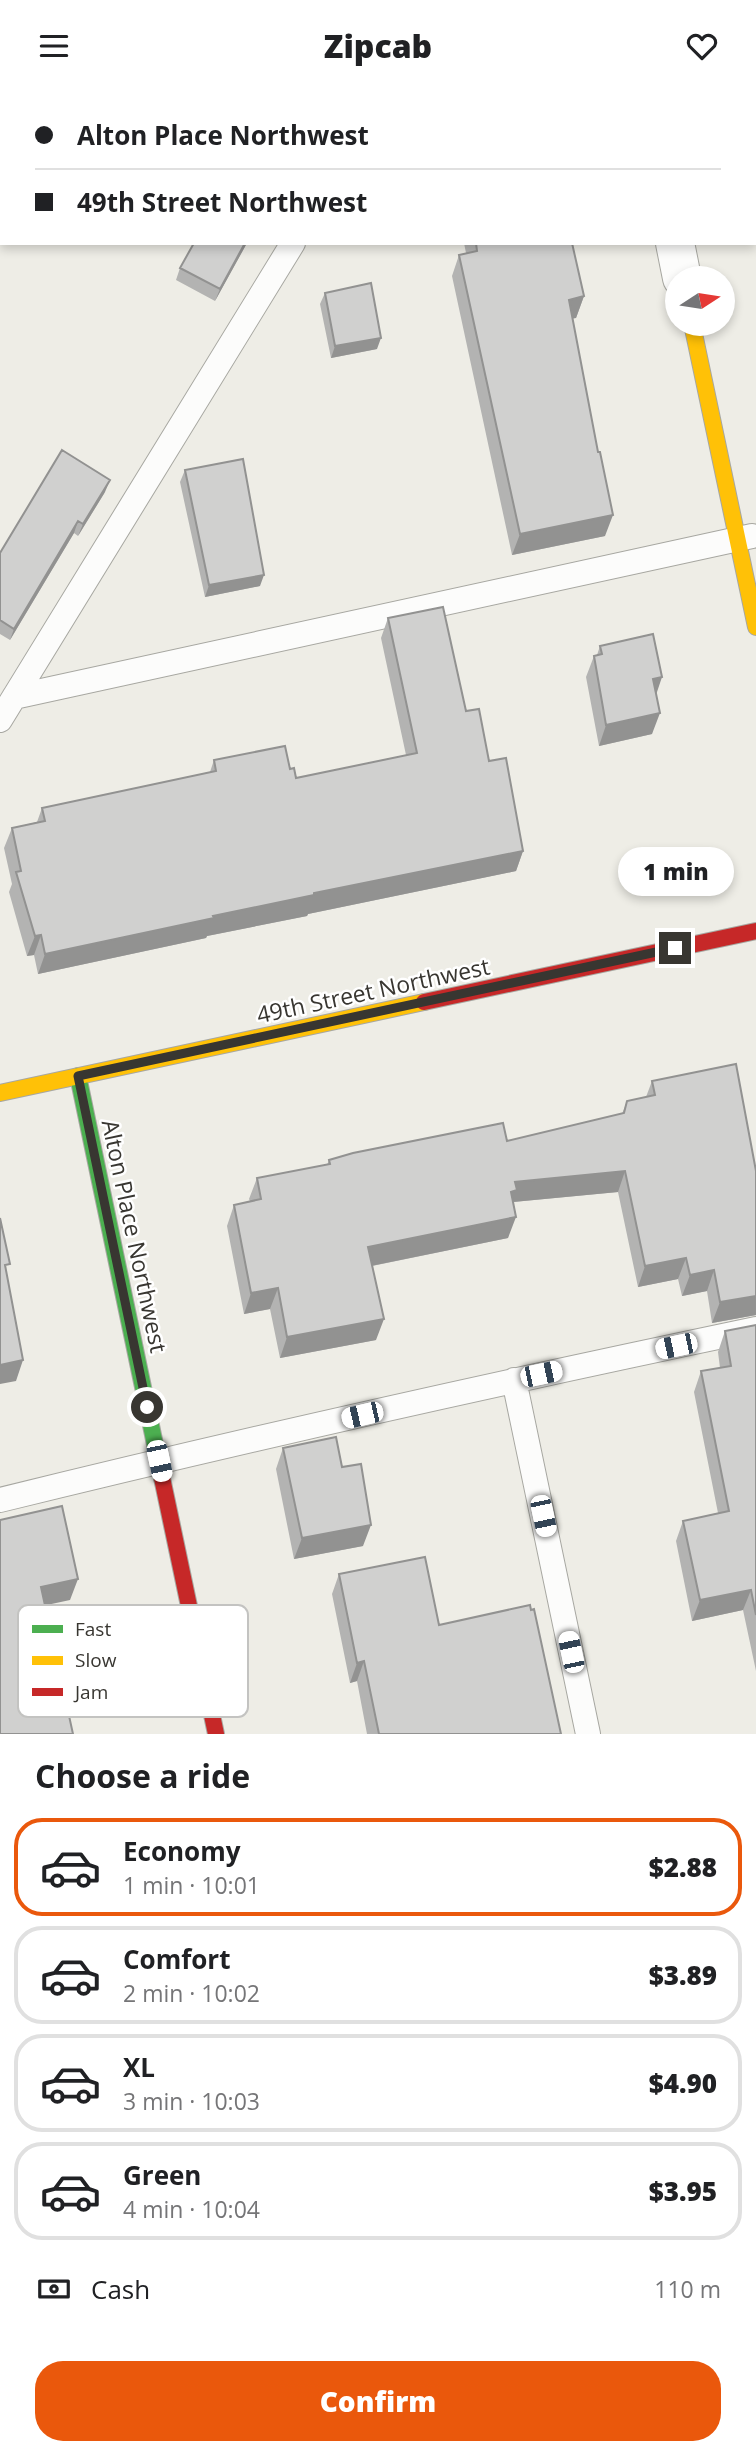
<!DOCTYPE html>
<html lang="en">
<head>
<meta charset="utf-8">
<style>
	:root { --surface:#fff; --page:#f2f2f2; --text:#202124; --muted:#757577; --line:#e0e0e0; --accent:#ea580c }
	body { margin:0; font-family:"Open Sans",sans-serif; background:var(--page); color:var(--text); height:100vh; display:flex; flex-direction:column; font-size:26px; white-space:nowrap }
	* { box-sizing:border-box; margin:0 }
	p { font-size:23px; color:var(--muted) }
	.icon { flex:none; width:38px; height:38px; fill:none; stroke:currentColor; stroke-width:2; stroke-linecap:round; stroke-linejoin:round }
	.map { position:relative; height:1643px; overflow:hidden }
	.details { display:flex; flex-direction:column; background:var(--surface); flex:1 }
	.details>* { flex:none }
	.hud { position:absolute; left:0px; top:0px; width:756px; height:154px; box-shadow:0 4px 10px #0003; display:grid; align-content:center; height:154px; padding:0 35px; background:var(--surface) }
	.needle { width:46px; rotate:78deg }
	.controls { position:absolute; left:665px; top:175px; display:grid; gap:14px }
	.controls a { display:grid; place-items:center; width:70px; height:70px; border-radius:50%; background:var(--surface); box-shadow:0 4px 10px #0003; font-size:35px }
	.end { position:absolute; width:32px; height:32px; margin:-16px; border:9px solid #383631; background:#fff; box-shadow:0 0 0 4px #fff }
	.from { border-radius:50% }
	.bubble { position:absolute; height:49px; border-radius:24px; background:var(--surface); box-shadow:0 4px 10px #0003; font-size:23px; font-weight:800; line-height:49px; text-align:center }
	.car { position:absolute; width:21px; height:42px; margin:-21px -10px; border-radius:9px; box-shadow:0 0 5px 2px #0007; background:linear-gradient(#fff 24%,#345 0 40%,#fff 0 76%,#345 0 86%,#fff 0) }
	.hud b { display:flex; align-items:center; gap:24px; height:66px; font-size:26px }
	.hud b+b { border-top:2px solid var(--line) }
	.hud i { width:18px; height:18px; background:var(--text) }
	ul { padding:0; list-style:none }
	li { display:flex; align-items:center; gap:21px; height:98px; margin:0 14px 10px; padding:0 21px; border:4px solid var(--line); border-radius:28px }
	li div { flex:1 }
	li b { display:block; font-size:26px }
	li em { font-style:normal; font-weight:800 }
	li.on { border-color:var(--accent) }
	li>.icon { width:63px; height:63px; stroke-width:1.5 }
	h2 { padding:0 35px; font-size:32px; line-height:84px }
	.pay { display:flex; align-items:center; gap:18px; height:77px; padding:0 35px; font-size:26px }
	.pay p { margin-inline-start:auto }
	.primary-button { display:flex; gap:14px; margin-top:auto; padding:14px 35px }
	.primary-button a { flex:1; height:80px; border-radius:28px; background:var(--accent); color:#fff; font-size:28px; font-weight:800; line-height:80px; text-align:center }
	header { display:flex; justify-content:space-between; align-items:center; height:91px; padding:0 35px; background:var(--surface); font-size:32px; font-weight:800 }
	.map>svg:first-child { display:block }
	.lines { fill:none; stroke-linecap:round; stroke-linejoin:round }
	.lane-casing { stroke:#a7a7a1; stroke-width:26 }
	.street-casing { stroke:#a7a7a1; stroke-width:40 }
	.fast-casing { stroke:#a7a7a1; stroke-width:18 }
	.slow-casing { stroke:#a7a7a1; stroke-width:18 }
	.jam-casing { stroke:#a7a7a1; stroke-width:18 }
	.lane { stroke:#fcfcfb; stroke-width:24 }
	.street { stroke:#fcfcfb; stroke-width:38 }
	.fast { stroke:#4caf50; stroke-width:16 }
	.slow { stroke:#ffc107; stroke-width:16 }
	.jam { stroke:#c62828; stroke-width:16 }
	.wall { fill:#b3b3b2 }
	.shaded-wall { fill:#929291 }
	.building { fill:#d0d0cf; stroke:#929291; stroke-width:2 }
	.route { stroke:#383631; stroke-width:9 }
	.labels { text-anchor:middle; dominant-baseline:central; stroke-width:5; stroke-linejoin:round; paint-order:stroke }
	.street-label { font-size:23px; fill:#383631; stroke:#fff }
	.key { fill:#fff; stroke:#c3c3c1; stroke-width:2 }
	.key-label { font-size:19px; fill:#383631 }
</style>
</head>
<body>
<header><svg class="icon" aria-label="menu" viewBox="0 0 24 24"><path d="M4 6h16M4 12h16M4 18h16"/></svg>Zipcab<svg class="icon" aria-label="heart" viewBox="0 0 24 24"><path d="M12 20l-8-8c-3-5 5-10 8-4 3-6 11-1 8 4z"/></svg></header>
<div class="map">
<svg width="756" height="1643" viewBox="0 0 756 1643">
	<rect width="100%" height="100%" fill="#eeede6"/>
	<g class="lines">
		<g class="lane-casing">
			<path id="lane" d="M386,2L387,0
				M14,606L752,445
				M0,629L293,152
				M514,1289L588,1643
				M0,1409C251,1347 503,1291 756,1238"/>
		</g>
		<g class="street-casing">
			<path id="street" d="M643,0V2
				M675,152L682,187"/>
		</g>
		<g class="fast-casing">
			<path id="fast" d="M78,985L162,1387"/>
		</g>
		<g class="slow-casing">
			<path id="slow" d="M692,233L756,536
				M0,1002L424,911"/>
		</g>
		<g class="jam-casing">
			<path id="jam" d="M424,911L756,840
				M162,1387L216,1643"/>
		</g>
		<use href="#lane" class="lane"/>
		<use href="#street" class="street"/>
		<use href="#fast" class="fast"/>
		<use href="#slow" class="slow"/>
		<use href="#jam" class="jam"/>
	</g>
	<path class="wall" d="M0,0H26L25,2H2V23L0,26Z
		M194,152H247L215,210L176,189L180,177Z
		M464,152H572L584,205L576,227H572L605,445L512,464L452,185L459,164L466,162Z
		M325,202L377,258L331,267L320,213Z
		M185,379L260,495L205,506L180,391Z
		M105,401L78,445L74,442L10,549L0,543V462Z
		M388,527L466,620L489,670L523,760L516,780L308,823L307,825L207,845L206,847L38,883L34,864L27,865L9,801L12,793L4,757L12,737L37,731L42,717L210,681L214,669L290,678L296,687L406,664L381,547Z
		M600,555L656,603L652,643L599,655L586,586L594,565L597,564Z
		M652,990L756,1224L712,1232L707,1200L682,1205L678,1188L638,1196L618,1101L513,1111L508,1147L372,1175L376,1249L280,1267L270,1218L244,1223L227,1135L234,1114L250,1110L249,1108L257,1087L327,1074L329,1069L507,1050L622,1023L627,1010L646,1006Z
		M756,1234V1580L743,1519L692,1530L676,1450L683,1430L718,1422L694,1301L701,1280L720,1277L718,1261L725,1240Z
		M283,1357L342,1376L363,1455L294,1468L276,1378Z
		M339,1483L439,1534L561,1643H367L357,1590L350,1592L332,1503Z"/>
	<path class="shaded-wall" d="M245,152H247L215,210L220,198Z
		M584,205L576,227L561,230L569,209Z
		M381,247L377,258L331,267L335,255Z
		M110,389L105,401L78,445L83,433Z
		M613,424L605,445L512,464L520,443Z
		M78,430L74,442L10,549L14,538Z
		M264,484L260,495L205,506L209,494Z
		M662,586L655,607L653,588Z
		M660,622L652,643L599,655L606,634Z
		M523,760L516,780L308,823L307,825L207,845L206,847L38,883L45,863L314,802Z
		M41,844L34,864L27,865L35,845Z
		M625,1080L618,1101L513,1111L504,1121L515,1091Z
		M516,1126L508,1147L361,1177L368,1156Z
		M686,1167L678,1188L638,1196L645,1175Z
		M714,1179L707,1200L682,1205L690,1184Z
		M278,1197L270,1218L244,1223L251,1202Z
		M756,1205V1224L712,1232L720,1211Z
		M384,1228L376,1249L280,1267L287,1246Z
		M23,1269L16,1290L0,1293V1274Z
		M371,1434L363,1455L294,1468L302,1447Z
		M78,1488L70,1509L33,1517L41,1496Z
		M751,1499L743,1519L692,1530L700,1509Z
		M364,1570L357,1590L350,1592L357,1572Z"/>
	<path class="building" d="M0,0H11L9,2H2V14L0,17Z
		M278,0H337L336,2H277Z
		M478,0H528V2H479Z
		M194,152H245L220,198L180,177Z
		M476,152H572L584,205L569,209L598,361H600L613,424L520,443L459,164L477,160Z
		M371,192L381,247L335,255L325,202Z
		M62,359L110,389L83,433L78,430L14,538L0,529V462Z
		M243,368L264,484L209,494L185,379Z
		M443,516L466,620L479,618L489,670L506,667L523,760L314,802V804L213,825L214,827L45,863L41,844L35,845L16,781L21,780L12,737L45,730L42,717L216,680L214,669L285,655L290,678L294,677L296,687L417,662L388,527Z
		M653,543L662,586L653,588L660,622L606,634L594,565L602,563L600,555Z
		M736,973L756,1080V1205L720,1211L714,1179L690,1184L686,1167L645,1175L625,1080L515,1091L517,1099L511,1101L516,1126L368,1156L384,1228L287,1246L278,1197L251,1202L234,1114L261,1108L257,1087L330,1073L329,1069L353,1062L503,1032L507,1050L624,1022L627,1010L655,1004L652,990Z
		M0,1127L10,1173L5,1174L23,1269L0,1274Z
		M756,1234V1524L751,1499L700,1509L683,1430L729,1420L701,1280L731,1275L725,1240Z
		M336,1346L342,1376L361,1373L371,1434L302,1447L283,1357Z
		M62,1415L78,1488L41,1496L73,1643H0V1429Z
		M425,1466L439,1534L530,1514L531,1519L534,1518L561,1643H379L364,1570L357,1572L339,1483Z"/>
	<g class="lines">
		<path class="route" d="M147,1316L78,985L675,857"/>
	</g>
	<g class="labels">
		<g class="street-label">
			<text transform="translate(373 899) rotate(-12)">49th Street Northwest</text>
			<text transform="translate(135 1145) rotate(78)">Alton Place Northwest</text>
		</g>
	</g>
	<rect x="18" y="1514" width="230" height="112" rx="10" class="key"/>
	<rect x="32" y="1534" width="31" height="8" fill="#4caf50"/>
	<rect x="32" y="1565" width="31" height="9" fill="#ffc107"/>
	<rect x="32" y="1597" width="31" height="8" fill="#c62828"/>
	<g class="key-label">
		<text x="75" y="1545">Fast</text>
		<text x="75" y="1576">Slow</text>
		<text x="75" y="1608">Jam</text>
	</g>
</svg>
<div class="controls">
<a><svg class="needle" viewBox="-14 -14 28 28"><path d="M0-13l5 13h-10z" fill="#e53935"/><path d="M0 13l5-13h-10z" fill="#757577"/></svg></a>
</div>
<i class="end from" style="left:147px;top:1316px"></i>
<i class="end" style="left:675px;top:857px"></i>
<div class="bubble" style="left:618px;top:756px;width:116px">1 min</div>
<i class="car" style="left:676px;top:1255px;rotate:258deg"></i>
<i class="car" style="left:541px;top:1283px;rotate:78deg"></i>
<i class="car" style="left:362px;top:1324px;rotate:257deg"></i>
<i class="car" style="left:159px;top:1370px;rotate:168deg"></i>
<i class="car" style="left:543px;top:1425px;rotate:168deg"></i>
<i class="car" style="left:571px;top:1561px;rotate:348deg"></i>
<div class="hud">
<b><i class="from"></i>Alton Place Northwest</b>
<b><i></i>49th Street Northwest</b>
</div>
</div>
<section class="details">
<h2>Choose a ride</h2>
<ul>
<li class="on"><svg class="icon" aria-label="car" viewBox="0 0 24 24"><path d="M5 17H2v-5l4-1 3-4h7l3 4 3 1v5h-3M9 17h6M6 11h13"/><circle cx="7" cy="17" r="2"/><circle cx="17" cy="17" r="2"/></svg><div><b>Economy</b><p>1 min · 10:01</p></div><em>$2.88</em></li>
<li><svg class="icon" aria-label="car" viewBox="0 0 24 24"><path d="M5 17H2v-5l4-1 3-4h7l3 4 3 1v5h-3M9 17h6M6 11h13"/><circle cx="7" cy="17" r="2"/><circle cx="17" cy="17" r="2"/></svg><div><b>Comfort</b><p>2 min · 10:02</p></div><em>$3.89</em></li>
<li><svg class="icon" aria-label="car" viewBox="0 0 24 24"><path d="M5 17H2v-5l4-1 3-4h7l3 4 3 1v5h-3M9 17h6M6 11h13"/><circle cx="7" cy="17" r="2"/><circle cx="17" cy="17" r="2"/></svg><div><b>XL</b><p>3 min · 10:03</p></div><em>$4.90</em></li>
<li><svg class="icon" aria-label="car" viewBox="0 0 24 24"><path d="M5 17H2v-5l4-1 3-4h7l3 4 3 1v5h-3M9 17h6M6 11h13"/><circle cx="7" cy="17" r="2"/><circle cx="17" cy="17" r="2"/></svg><div><b>Green</b><p>4 min · 10:04</p></div><em>$3.95</em></li>
</ul>
<div class="pay"><svg class="icon" aria-label="cash" viewBox="0 0 24 24"><path d="M3 7h18v10H3z"/><circle cx="12" cy="12" r="2"/></svg>Cash<p>110 m</p></div>
<div class="primary-button"><a>Confirm</a></div>
</section>
</body>
</html>
